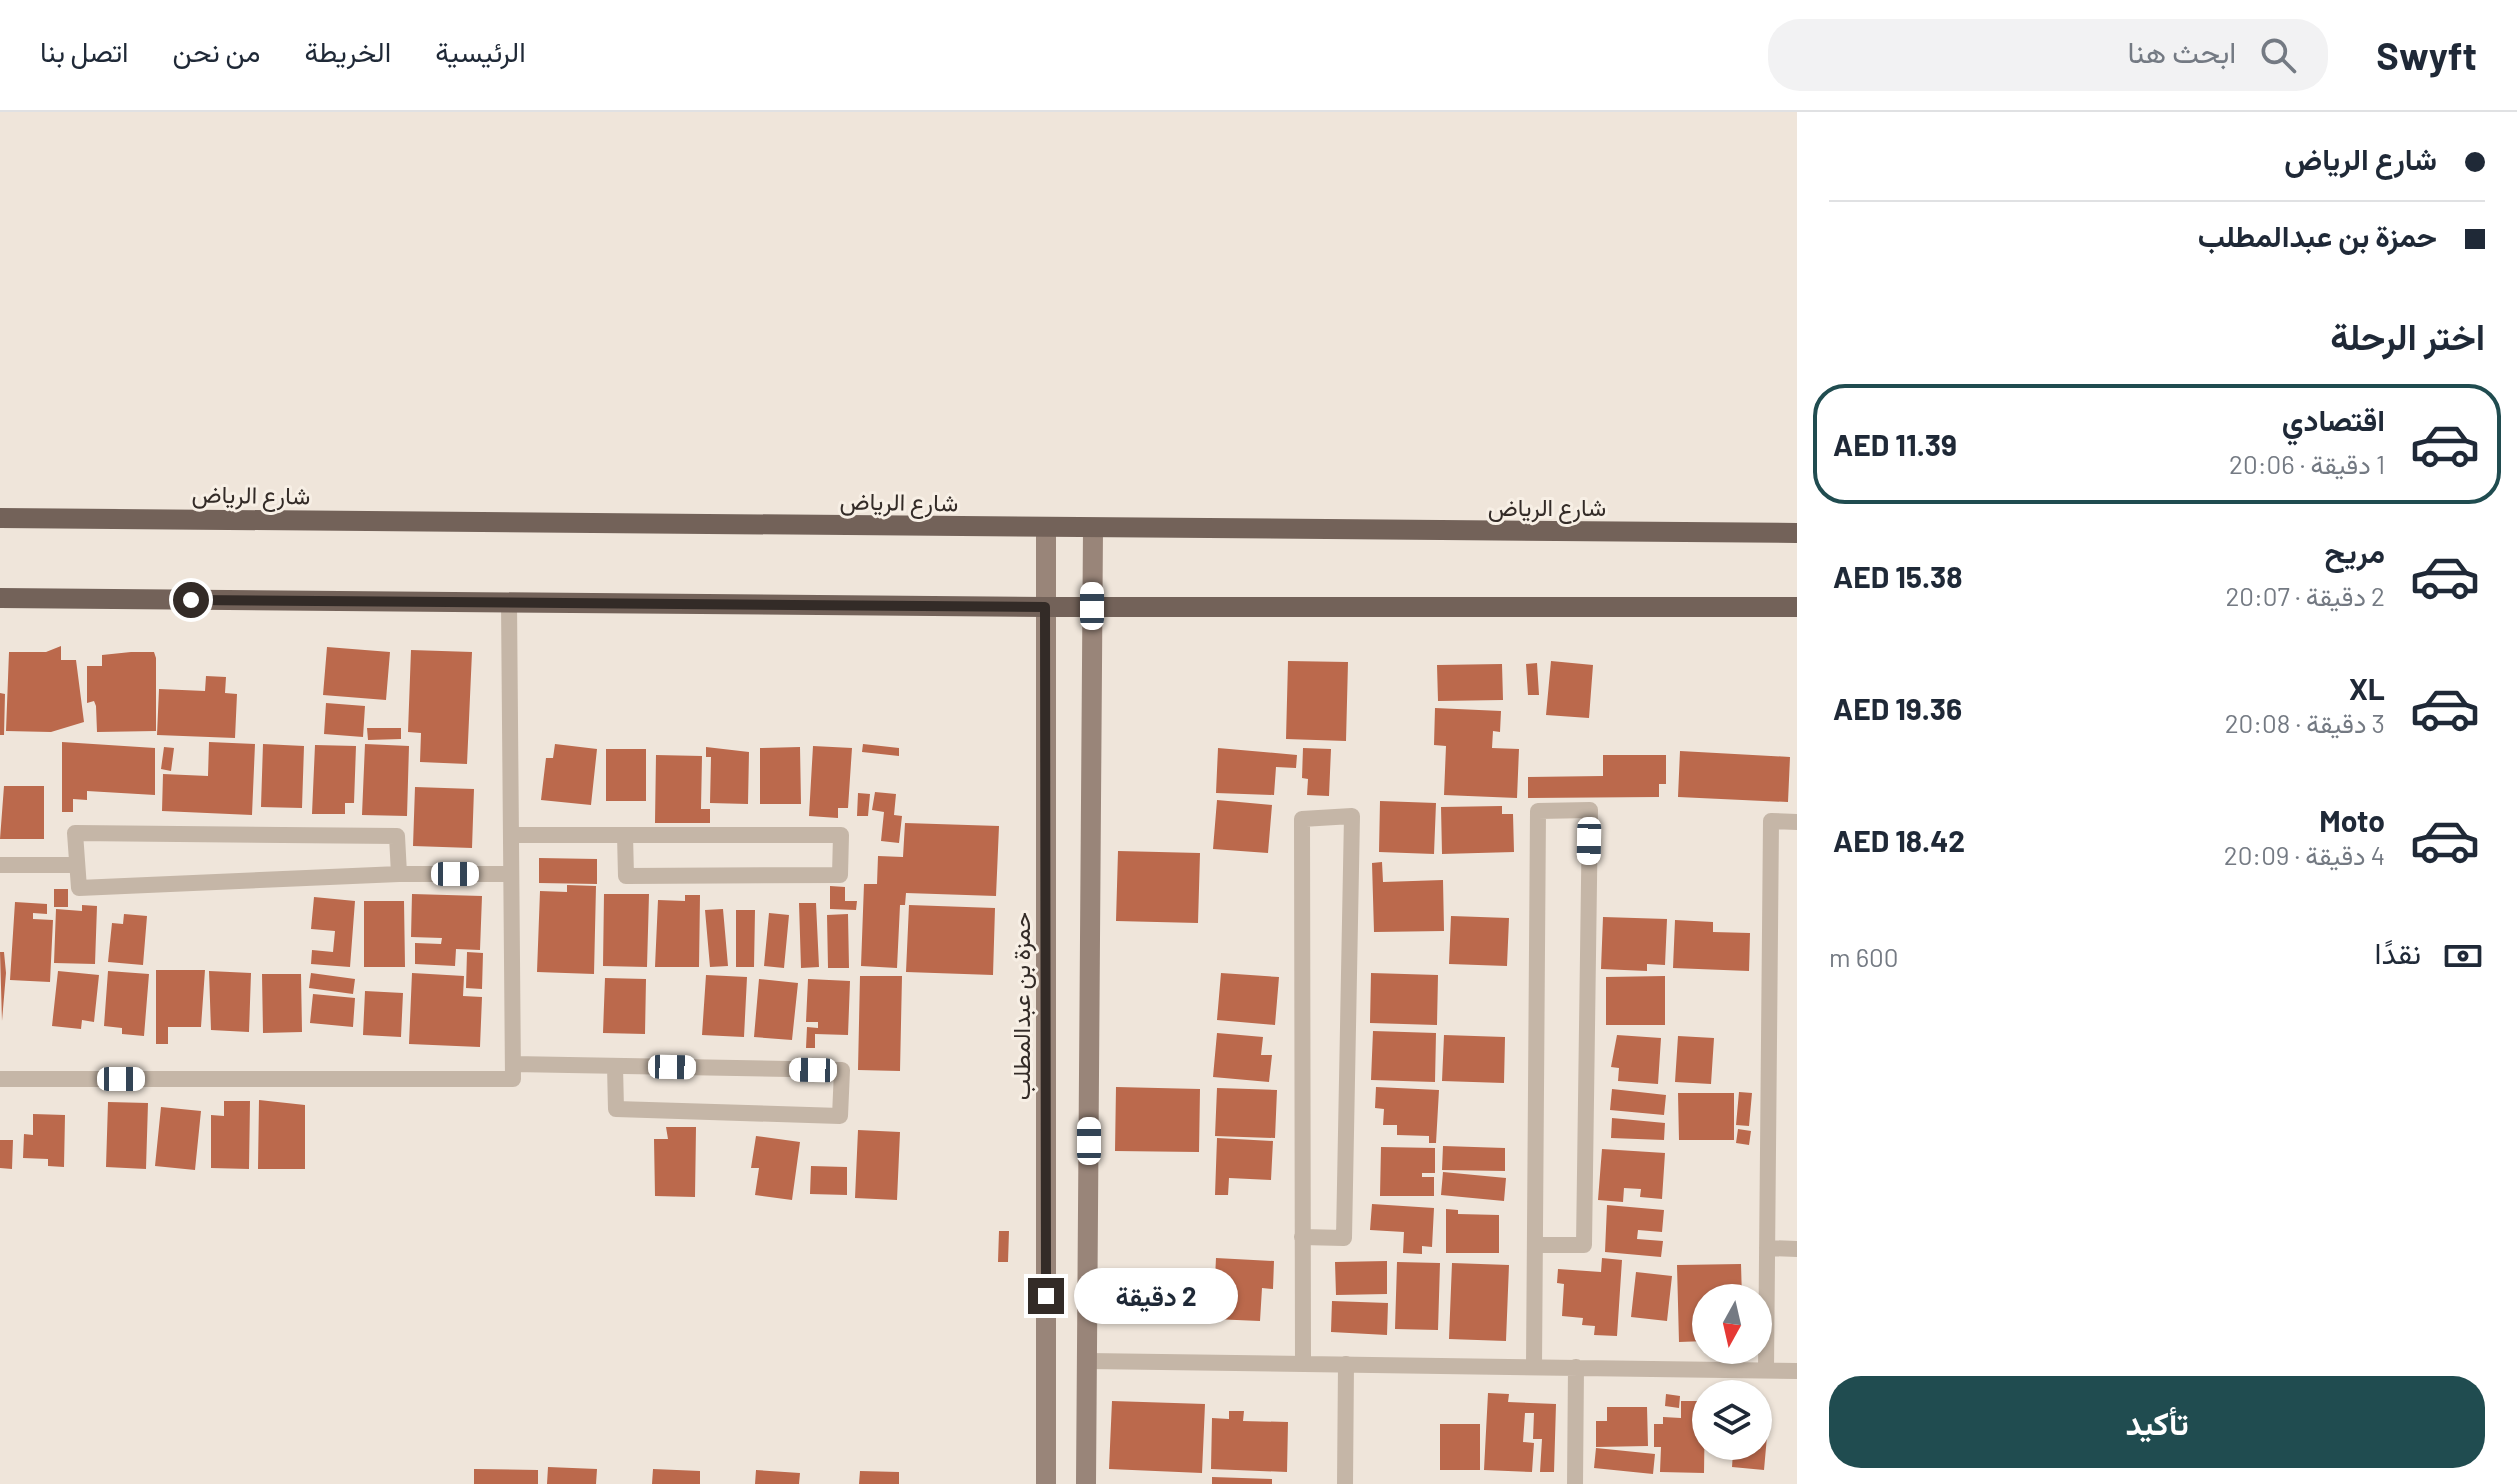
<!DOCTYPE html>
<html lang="ar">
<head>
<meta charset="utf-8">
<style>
	:root { --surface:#fff; --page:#f2f2f3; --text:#1f2937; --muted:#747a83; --line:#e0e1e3; --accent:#204c50 }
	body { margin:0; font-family:Barlow,Vazirmatn,sans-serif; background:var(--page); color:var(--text); direction:rtl; height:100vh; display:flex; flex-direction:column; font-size:30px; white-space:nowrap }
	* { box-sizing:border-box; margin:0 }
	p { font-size:26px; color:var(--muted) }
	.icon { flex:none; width:44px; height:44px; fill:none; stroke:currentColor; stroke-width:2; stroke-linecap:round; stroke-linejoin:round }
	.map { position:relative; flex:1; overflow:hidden; direction:ltr }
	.details { display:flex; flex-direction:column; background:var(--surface); width:720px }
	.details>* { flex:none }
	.hud { display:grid; align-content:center; height:176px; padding:0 32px; background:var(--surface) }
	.needle { width:52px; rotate:188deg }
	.tools { position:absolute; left:1692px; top:1172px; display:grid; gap:16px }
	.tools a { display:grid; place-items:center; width:80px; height:80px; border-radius:50%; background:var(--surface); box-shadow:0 2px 6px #0004; font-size:40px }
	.end { position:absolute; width:36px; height:36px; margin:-18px; border:10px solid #332b27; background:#fff; box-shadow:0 0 0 4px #fff }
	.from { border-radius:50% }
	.bubble { position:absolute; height:56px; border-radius:28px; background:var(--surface); box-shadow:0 2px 6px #0004; font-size:26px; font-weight:700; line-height:56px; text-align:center; direction:rtl }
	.car { position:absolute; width:24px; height:48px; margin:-24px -12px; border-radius:10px; box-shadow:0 0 6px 2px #0007; background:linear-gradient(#fff 24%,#345 0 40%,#fff 0 76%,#345 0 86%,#fff 0) }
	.hud b { display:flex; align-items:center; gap:28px; height:76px; font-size:30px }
	.hud b+b { border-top:2px solid var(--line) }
	.hud i { width:20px; height:20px; background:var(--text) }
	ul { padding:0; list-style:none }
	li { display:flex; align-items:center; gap:24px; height:120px; margin:0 16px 12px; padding:0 16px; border:4px solid transparent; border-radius:32px }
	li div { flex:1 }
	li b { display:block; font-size:30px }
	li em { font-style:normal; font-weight:700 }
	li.selected { border-color:var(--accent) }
	li>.icon { width:72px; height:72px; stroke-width:1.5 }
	h2 { padding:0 32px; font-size:36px; line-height:96px }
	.pay { display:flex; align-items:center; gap:20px; height:88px; padding:0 32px; font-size:30px }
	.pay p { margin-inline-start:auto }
	.button { display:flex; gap:16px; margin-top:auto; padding:16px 32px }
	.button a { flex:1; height:92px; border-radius:32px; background:var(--accent); color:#fff; font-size:32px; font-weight:700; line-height:92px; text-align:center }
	header { display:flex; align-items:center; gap:48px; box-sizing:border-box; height:112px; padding:0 40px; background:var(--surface); border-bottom:2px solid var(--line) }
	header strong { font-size:38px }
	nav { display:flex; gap:44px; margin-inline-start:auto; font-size:28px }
	.search { width:560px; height:72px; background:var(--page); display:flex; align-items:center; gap:20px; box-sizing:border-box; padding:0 28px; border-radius:32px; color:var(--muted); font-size:30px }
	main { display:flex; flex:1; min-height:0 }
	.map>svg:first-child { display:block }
	.building { fill:#bb694c }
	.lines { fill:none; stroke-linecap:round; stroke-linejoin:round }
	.street { stroke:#c5b6a7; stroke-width:16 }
	.secondary { stroke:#998579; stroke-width:20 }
	.primary { stroke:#736259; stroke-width:20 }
	.route { stroke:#332b27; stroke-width:10 }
	.labels { text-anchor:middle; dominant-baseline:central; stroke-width:6; stroke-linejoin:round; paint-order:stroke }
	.street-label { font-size:24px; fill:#332b27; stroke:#f7efe5 }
</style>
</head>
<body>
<header>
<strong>Swyft</strong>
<div class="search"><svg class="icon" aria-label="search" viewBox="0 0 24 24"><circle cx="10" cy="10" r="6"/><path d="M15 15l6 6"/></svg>ابحث هنا</div>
<nav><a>الرئيسية</a><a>الخريطة</a><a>من نحن</a><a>اتصل بنا</a></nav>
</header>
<main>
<section class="details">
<div class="hud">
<b><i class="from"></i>شارع الرياض</b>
<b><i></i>حمزة بن عبدالمطلب</b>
</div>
<h2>اختر الرحلة</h2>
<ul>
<li class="selected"><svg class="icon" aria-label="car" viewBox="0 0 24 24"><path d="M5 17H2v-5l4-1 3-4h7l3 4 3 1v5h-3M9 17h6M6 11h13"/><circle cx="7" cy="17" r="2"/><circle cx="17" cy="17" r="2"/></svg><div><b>اقتصادي</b><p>1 دقيقة · 20:06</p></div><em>AED 11.39</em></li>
<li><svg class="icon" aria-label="car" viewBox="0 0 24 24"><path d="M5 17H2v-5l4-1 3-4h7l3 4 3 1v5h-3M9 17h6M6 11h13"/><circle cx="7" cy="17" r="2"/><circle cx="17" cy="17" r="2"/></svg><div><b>مريح</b><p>2 دقيقة · 20:07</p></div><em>AED 15.38</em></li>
<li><svg class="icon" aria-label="car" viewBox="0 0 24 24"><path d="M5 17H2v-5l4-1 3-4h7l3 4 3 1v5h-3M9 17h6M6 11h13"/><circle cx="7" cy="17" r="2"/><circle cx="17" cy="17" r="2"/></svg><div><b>XL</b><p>3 دقيقة · 20:08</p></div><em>AED 19.36</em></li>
<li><svg class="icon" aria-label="car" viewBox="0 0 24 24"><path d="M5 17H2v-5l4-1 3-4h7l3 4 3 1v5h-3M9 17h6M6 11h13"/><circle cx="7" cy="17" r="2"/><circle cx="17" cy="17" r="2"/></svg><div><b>Moto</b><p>4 دقيقة · 20:09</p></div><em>AED 18.42</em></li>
</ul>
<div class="pay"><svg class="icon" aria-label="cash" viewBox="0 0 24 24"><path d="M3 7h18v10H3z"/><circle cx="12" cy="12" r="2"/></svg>نقدًا<p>600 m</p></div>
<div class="button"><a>تأكيد</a></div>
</section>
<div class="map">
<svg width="1797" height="1372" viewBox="0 0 1797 1372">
	<rect width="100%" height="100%" fill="#efe5da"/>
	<path class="building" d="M61,534V548H76L84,610L51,620L6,619L9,540H46Z
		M327,535L390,540L386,588L323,583Z
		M411,538L472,540L467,652L420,650L421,621L408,620Z
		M131,540H154L156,546V619L97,620L96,594L94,589L87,591V554H102V543Z
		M1288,549L1348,550L1346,629L1286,627Z
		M1551,549L1593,553L1589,606L1546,603Z
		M1537,551L1539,583H1528L1526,552Z
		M1502,552L1503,588L1438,589L1437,553Z
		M206,564L226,565L225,581L237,582L235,626L157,623L159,577L205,579Z
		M0,581L5,582L4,623H0Z
		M326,591L365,594L363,625L324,622Z
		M1435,596L1501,599L1500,620L1493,619L1492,636L1519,637L1517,686L1444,683L1446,634L1434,633Z
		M367,616H401V627L368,628Z
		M62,630L155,636V683L87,679V688L73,687V700H62Z
		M209,630L255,632L252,703L162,699L163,662L208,664Z
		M263,632L304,634L302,696L261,695Z
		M365,632L409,634L407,704L362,703Z
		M555,632L597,637L591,693L541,688L546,646H553Z
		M863,632L899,636V644L862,640Z
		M315,633L356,634L354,691H345V702H312Z
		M813,634L852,636L848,696H838V706L809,704Z
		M164,635L174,636L171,659L161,657Z
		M706,635L749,640L748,692L710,691L711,645H706Z
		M800,635L801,692H760V636Z
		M1218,636L1297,643L1296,656L1276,655L1274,683L1216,681Z
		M1303,636L1331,637L1329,684L1307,683L1308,667L1302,666Z
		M606,637H646V689H606Z
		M1680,639L1790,645L1788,690L1678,685Z
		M656,643L702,644L701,697H710V711H655Z
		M1603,643H1666V672H1659V685L1528,686V665L1603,664Z
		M4,674H44V727H0Z
		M415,675L474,677L472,736L413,734Z
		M875,680L896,682L894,703L902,704L899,731L881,729L884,700L872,698Z
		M858,681L870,682L868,704H857Z
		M1217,688L1272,693L1268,741L1213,737Z
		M1380,689L1436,691L1434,742L1379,740Z
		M1502,694V702H1513L1514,740L1442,742L1441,695Z
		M905,711L999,714L996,784L906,781L905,793H900L897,856L861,854L864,772H877L878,744L903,745Z
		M1118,739L1200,741L1198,811L1116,809Z
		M539,746L597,747V772L539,771Z
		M1382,750L1383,770L1443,768L1444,819L1374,820L1372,751Z
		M567,773L596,774L594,862L537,860L540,779L567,780Z
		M830,774L845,775V789H857L856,798L830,797Z
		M54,777H68V795H54Z
		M412,782L482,784L480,838L456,837L455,854L415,852V831L441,832L442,826L411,825Z
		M604,782H649L647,855L603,854Z
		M685,783H700L699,855H655L658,788L685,789Z
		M314,785L355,789L350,855L311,852L312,838L333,840L335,819L311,817Z
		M364,789H404L405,855H364Z
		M15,790L47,792V802L33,801V807L53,808L50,870L10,868Z
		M799,791H816L819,855L801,856Z
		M82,793L97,794L95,852L54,851L56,797L82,799Z
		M909,793L995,796L993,863L906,860Z
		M723,797L728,854L710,855L705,798Z
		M736,798H755L754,855H736Z
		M769,801L789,803L784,856L764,854Z
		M124,802L147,804L143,853L108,850L112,811L123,812Z
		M848,802L849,856H828L827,803Z
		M1451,804L1509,806L1507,854L1449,852Z
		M1603,805L1667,807L1665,853L1647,852V859L1601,857Z
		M1675,808L1713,810V820L1750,821L1749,859L1673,856Z
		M0,840H4L6,861L2,909Z
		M467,840L483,841L482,877L466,876Z
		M156,858H205L201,915H168V932H156Z
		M58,859L99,863L94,910L82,908L81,917L52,914Z
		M108,859L149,862L144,924L122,922V916L104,914Z
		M209,859L251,861L249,920L211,918Z
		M311,861L355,867L353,882L309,876Z
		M412,861L464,864L463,884L482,885L480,935L409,932Z
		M1221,861L1279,865L1275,913L1217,908Z
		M1371,861L1438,863L1437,913L1370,911Z
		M262,862H301L302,920L263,921Z
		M706,863L747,865L744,925L702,923Z
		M860,864H902L900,959L858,958Z
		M1665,864V913H1606V865Z
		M605,866L646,867L645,922L603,921Z
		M759,867L798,871L792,928L754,925Z
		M808,867L850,869L848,923L815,922V936H806L807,915L818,916V910H806Z
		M365,879L403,881L401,925L363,923Z
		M313,882L355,886L353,915L310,911Z
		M1373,919L1436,921L1435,970L1371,968Z
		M1217,921L1263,925L1261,943H1272L1269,970L1213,965Z
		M1444,923L1505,925L1504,971L1442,969Z
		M1617,923L1661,926L1658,972L1618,969L1619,956L1611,955Z
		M1678,924L1714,926L1711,972L1675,970Z
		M1116,975L1200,977L1199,1040L1115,1039Z
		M1376,975L1439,978L1436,1031H1429V1024L1397,1023V1013H1383L1384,997L1375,996Z
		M1217,976L1277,978L1275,1026L1215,1024Z
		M1612,977L1666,983L1664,1003L1610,998Z
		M1739,980L1752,981L1749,1014L1736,1013Z
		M1678,981H1734V1028H1679Z
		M259,988L305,993V1057H258Z
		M224,989H250L249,1057L211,1056V1003L224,1004Z
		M108,990L148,991L146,1057L106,1055Z
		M161,995L201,999L195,1058L155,1054Z
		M33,1002L65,1003L64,1055L48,1054V1047L23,1046L24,1022L33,1023Z
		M1612,1006L1665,1011L1664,1028L1611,1026Z
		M666,1015H696L695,1085L655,1084L654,1027H668Z
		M1738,1017L1751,1019L1749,1033L1736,1031Z
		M858,1018L900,1020L897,1088L855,1086Z
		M756,1024L800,1030L792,1088L755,1083L759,1056H751Z
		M1217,1026L1273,1029L1271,1068L1229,1066L1228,1083H1215Z
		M0,1028H13L12,1057L0,1056Z
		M1443,1034L1505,1036V1059L1442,1058Z
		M1381,1035L1435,1036V1061H1422V1065H1434V1084H1380Z
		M1602,1037L1665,1041L1662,1087L1640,1085L1641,1077L1624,1076L1623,1090L1598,1088Z
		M811,1054L847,1055V1083L810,1082Z
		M1443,1060L1506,1066L1504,1089L1441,1083Z
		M1372,1092L1434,1096L1432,1135L1422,1134V1142L1403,1141L1404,1120L1370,1118Z
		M1607,1093L1664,1098L1662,1120L1638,1118L1637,1127L1663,1129L1661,1145L1605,1140Z
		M1446,1097L1458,1098V1102L1499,1103V1141H1446Z
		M999,1119H1009L1008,1150H998Z
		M1216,1146L1274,1149L1273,1177L1262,1176L1260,1209L1213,1207Z
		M1602,1146L1622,1148L1617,1224L1594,1223L1595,1214L1582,1213L1583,1206L1562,1204L1564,1172L1557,1171L1558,1157L1601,1160Z
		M1387,1149V1182L1336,1183L1335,1150Z
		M1397,1150L1440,1151L1438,1218L1395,1217Z
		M1452,1151L1509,1153L1506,1229L1449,1227Z
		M1741,1152L1742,1186H1706V1229L1679,1230L1677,1153Z
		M1636,1160L1672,1164L1667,1209L1631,1205Z
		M1332,1189L1388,1191L1387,1223L1331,1220Z
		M1488,1281L1509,1282L1508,1290L1556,1292L1554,1360H1540L1542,1327H1533L1534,1301H1525L1523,1330L1534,1331L1532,1360L1484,1358Z
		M1666,1282L1680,1284L1679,1296L1665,1294Z
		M1112,1289L1205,1292L1202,1361L1109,1357Z
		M1681,1289H1705L1704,1361L1660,1360L1661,1335H1654V1312H1663V1305L1681,1306Z
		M1607,1295H1647L1648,1334L1596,1335V1309H1607Z
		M1229,1299H1244L1243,1309L1288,1310L1287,1360L1211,1357L1212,1306L1229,1307Z
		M1440,1312H1480V1358H1440Z
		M1758,1312L1768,1313L1764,1358L1732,1355L1733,1340L1716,1339V1334H1758Z
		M1596,1336L1655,1342L1653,1362L1594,1356Z
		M548,1355L597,1357L596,1372H547Z
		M474,1357L538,1358V1372H474Z
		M653,1357L700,1359V1372H652Z
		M756,1358L800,1361L799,1372H755Z
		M860,1359L899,1360V1372H859Z
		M1212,1365L1272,1367V1372H1212Z"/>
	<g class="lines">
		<path class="street" d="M511,723H841L840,763L626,764L625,723
			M0,753H77
			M399,762L397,724L75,721L79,776L399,762H511
			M513,952L842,958L840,1004L616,997L615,954
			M0,967H513L509,490
			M1302,1125L1344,1126L1352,704L1302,707L1303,1252
			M1767,1136L1797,1137
			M1088,1249L1797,1259
			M1534,1255L1538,699L1590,698L1584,1133H1535
			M1766,1258L1771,709L1797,710
			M1345,1372L1346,1252
			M1575,1372L1576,1255"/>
		<path class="secondary" d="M1046,417V1372
			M1086,1372L1093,417"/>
		<path class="primary" d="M0,406L1797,421
			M0,486L1045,495H1797"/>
	</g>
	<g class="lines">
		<path class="route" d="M191,488L1045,495L1046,1184"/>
	</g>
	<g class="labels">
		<g class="street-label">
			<text transform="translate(251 382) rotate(1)">شارع الرياض</text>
			<text transform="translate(899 389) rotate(1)">شارع الرياض</text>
			<text x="1547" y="394">شارع الرياض</text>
			<text transform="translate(1020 894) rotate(-90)">حمزة بن عبدالمطلب</text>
		</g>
	</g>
</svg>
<div class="tools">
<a><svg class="needle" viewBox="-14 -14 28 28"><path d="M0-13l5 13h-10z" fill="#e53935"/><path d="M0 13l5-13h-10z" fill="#747a83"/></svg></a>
<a><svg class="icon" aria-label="layers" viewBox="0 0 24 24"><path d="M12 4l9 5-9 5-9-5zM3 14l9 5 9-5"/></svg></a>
</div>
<i class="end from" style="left:191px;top:488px"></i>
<i class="end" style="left:1046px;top:1184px"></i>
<div class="bubble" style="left:1074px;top:1156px;width:164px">2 دقيقة</div>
<i class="car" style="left:1092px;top:494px;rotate:0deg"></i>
<i class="car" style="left:1589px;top:729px;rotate:181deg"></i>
<i class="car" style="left:455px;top:762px;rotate:90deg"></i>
<i class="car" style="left:672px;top:955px;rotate:91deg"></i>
<i class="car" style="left:813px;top:958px;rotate:271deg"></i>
<i class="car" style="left:121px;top:967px;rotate:90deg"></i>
<i class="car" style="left:1089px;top:1029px;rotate:0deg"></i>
</div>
</main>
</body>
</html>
